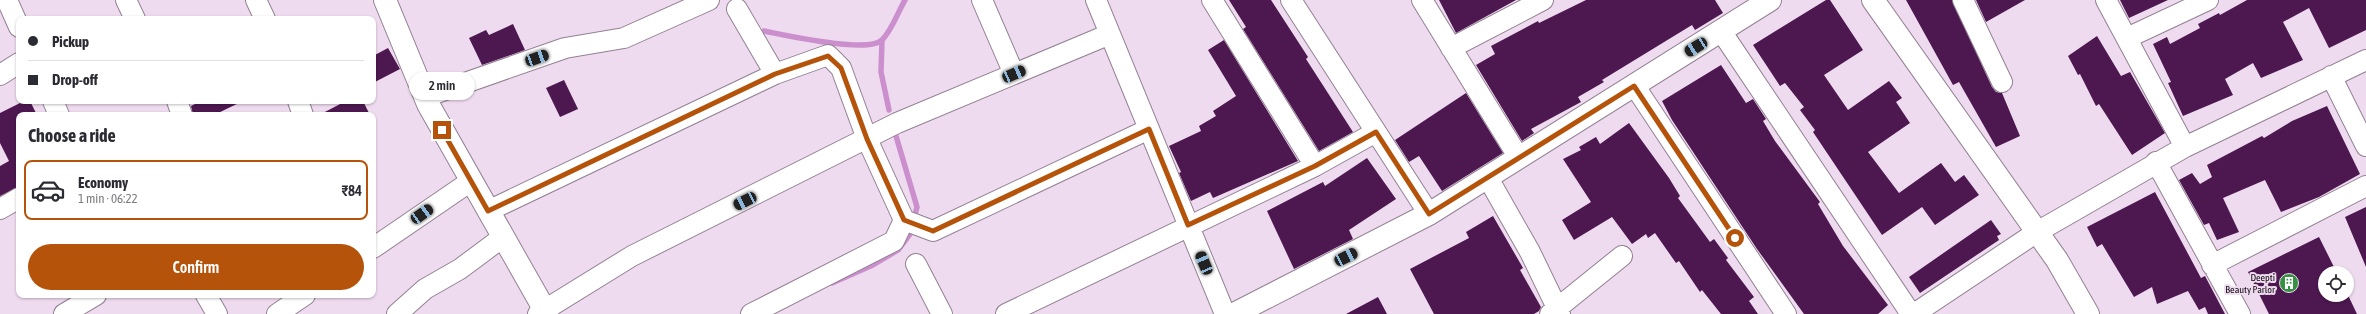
<!DOCTYPE html>
<html lang="en">
<head>
<meta charset="utf-8">
<style>
	:root { --surface:#fff; --page:#f2f2f3; --text:#2b2b33; --muted:#7c7c81; --line:#e1e1e2; --accent:#b45309 }
	body { margin:0; font-family:"Asap Condensed",sans-serif; background:var(--page); color:var(--text); height:100vh; display:flex; flex-direction:column; font-size:15px; white-space:nowrap }
	* { box-sizing:border-box; margin:0 }
	p { font-size:13px; color:var(--muted) }
	.icon { flex:none; width:22px; height:22px; fill:none; stroke:currentColor; stroke-width:2; stroke-linecap:round; stroke-linejoin:round }
	.map { position:relative; flex:1; overflow:hidden }
	.side { position:absolute; left:16px; top:112px; width:360px; height:186px; display:flex; flex-direction:column; background:var(--surface); border-radius:8px; box-shadow:0 1px 3px #0004 }
	.side>* { flex:none }
	.hud { position:absolute; left:16px; top:16px; width:360px; height:88px; border-radius:8px; box-shadow:0 1px 3px #0004; display:grid; align-content:center; height:88px; padding:0 12px; background:var(--surface) }
	.controls { position:absolute; left:2318px; top:266px; display:grid; gap:8px }
	.controls a { display:grid; place-items:center; width:36px; height:36px; border-radius:50%; background:var(--surface); box-shadow:0 1px 3px #0004; font-size:20px }
	.end { position:absolute; width:18px; height:18px; margin:-9px; border:5px solid #b45309; background:#fff; box-shadow:0 0 0 2px #fff }
	.from { border-radius:50% }
	.bubble { position:absolute; height:28px; border-radius:14px; background:var(--surface); box-shadow:0 1px 3px #0004; font-size:13px; font-weight:600; line-height:28px; text-align:center }
	.car { position:absolute; width:12px; height:24px; margin:-12px -6px; border-radius:5px; box-shadow:0 0 3px 1px #0007; background:linear-gradient(#222 24%,#8ab4d8 0 40%,#222 0 76%,#8ab4d8 0 86%,#222 0) }
	.hud b { display:flex; align-items:center; gap:14px; height:38px; font-size:15px }
	.hud b+b { border-top:1px solid var(--line) }
	.hud i { width:10px; height:10px; background:var(--text) }
	ul { padding:0; list-style:none }
	li { display:flex; align-items:center; gap:12px; height:60px; margin:0 8px 6px; padding:0 4px; border:2px solid transparent; border-radius:8px }
	li div { flex:1 }
	li b { display:block; font-size:15px }
	li em { font-style:normal; font-weight:600 }
	li.current { border-color:var(--accent) }
	li>.icon { width:36px; height:36px; stroke-width:1.5 }
	h2 { padding:0 12px; font-size:18px; line-height:48px }
	.cta { display:flex; gap:8px; margin-top:auto; padding:8px 12px }
	.cta a { flex:1; height:46px; border-radius:24px; background:var(--accent); color:#fff; font-size:16px; font-weight:600; line-height:46px; text-align:center }
	.map>svg:first-child { display:block }
	.lines { fill:none; stroke-linecap:round; stroke-linejoin:round }
	.stream { stroke:#cc8fce; stroke-width:5.5 }
	.building { fill:#4d1750 }
	.street-casing { stroke:#938193; stroke-width:22 }
	.secondary-casing { stroke:#938193; stroke-width:24 }
	.street { stroke:#fff; stroke-width:20 }
	.secondary { stroke:#fff; stroke-width:22 }
	.route { stroke:#b45309; stroke-width:5 }
	.labels { text-anchor:middle; dominant-baseline:central; stroke-width:4; stroke-linejoin:round; paint-order:stroke }
	.poi-label { font-size:10px; fill:#120b12; stroke:#efdbef; text-anchor:end }
</style>
</head>
<body>
<div class="map">
<svg width="2366" height="314" viewBox="0 0 2366 314">
	<rect width="100%" height="100%" fill="#efdbef"/>
	<g class="lines">
		<path class="stream" d="M764,31C785,35 868,54 882,40C892,30 898,12 905,0
			M882,40L881,72L889,110
			M832,283L873,265L898,250L910,234L917,207L896,136"/>
	</g>
	<path class="building" d="M1229,0H1271L1308,57L1306,59L1353,132L1319,151L1243,29L1246,27Z
		M1439,0H1516L1456,33Z
		M1586,0H1715L1723,13L1695,30L1692,25L1602,80L1604,82L1578,97L1581,102L1531,129L1534,133L1522,141L1476,65L1495,54L1491,46L1538,21L1539,23Z
		M1826,0H1830L1863,50L1824,75L1848,110L1889,81L1902,98L1896,102L1910,123L1868,152L1899,193L1941,163L1955,182L1964,175L1979,195L1935,225L1922,207L1882,235L1813,132L1815,130L1800,110L1804,107L1785,83L1780,86L1753,45Z
		M1906,0H1952L1992,87L1996,92L2002,93L2020,136L1996,147L1959,82L1953,85Z
		M1976,0H2025L1986,22Z
		M2120,0H2168L2129,18Z
		M2247,0H2366V30L2329,48L2309,8L2283,22L2303,60L2261,78L2253,63L2225,79L2233,95L2183,116L2168,83L2171,82L2153,44L2167,37L2170,44L2200,28L2198,24L2219,13L2220,15Z
		M513,24L525,50L482,65L469,38L486,30L489,35Z
		M2097,36L2121,76L2130,72L2165,133L2132,155L2099,104L2096,106L2080,74L2078,75L2068,56Z
		M1224,40L1298,161L1213,198L1210,192L1191,201L1179,173L1181,172L1169,146L1201,131L1199,126L1216,116L1213,111L1236,96L1208,50Z
		M388,48L400,69L373,83V56Z
		M1721,65L1746,103L1753,99L1766,119L1763,121L1775,141L1820,202L1818,204L1843,246L1888,305L1878,314H1804L1757,249L1672,120L1662,101Z
		M564,80L578,109L560,117L546,88Z
		M1466,93L1503,153L1442,191L1419,156L1409,162L1395,140Z
		M24,101H30L37,115H19V187L0,196V166L9,161L0,143V113Z
		M201,101H243L214,115H193L191,106Z
		M346,101H363L370,115H319Z
		M2327,106L2360,174L2319,197L2281,212L2265,180L2223,198L2239,232L2217,240L2209,223L2204,225L2179,180L2192,173L2200,184L2212,177L2207,165L2262,136L2264,138L2292,121Z
		M1629,123L1669,178L1680,196L1678,198L1710,242L1714,239L1728,258L1726,260L1754,297L1749,301L1758,314H1721L1702,290L1700,292L1679,261L1676,263L1655,233L1648,238L1646,234L1632,244L1612,217L1574,240L1562,220L1591,202L1563,159L1581,150L1579,147L1596,137L1600,144Z
		M1367,158L1396,199L1349,230L1353,239L1294,269L1267,211L1323,182L1325,186Z
		M2155,192L2201,278L2205,276L2225,314H2208L2205,307L2199,310L2188,291L2157,304L2152,287L2134,297L2102,244L2097,247L2087,227Z
		M2366,207V267L2345,217Z
		M1493,216L1523,268L1520,270L1541,307L1539,311L1534,314H1434L1410,269L1469,238L1466,232Z
		M1991,220L2001,234L1997,236L1999,240L1920,293L1909,277Z
		M2319,237L2337,273H2325V295H2347V293L2357,314H2269L2248,272Z
		M1378,297L1387,314H1346Z"/>
	<g class="lines">
		<g class="street-casing">
			<path id="street" d="M7,0L19,27
				M126,0L135,19
				M256,0L265,19
				M982,0L1014,74
				M1096,0L1225,314
				M1212,0L1315,166
				M1291,0L1429,214
				M1422,0L1519,158
				M1963,0L2002,82
				M1721,31L1911,314
				M2127,38L2208,0
				M1451,48L1543,0
				M0,75L19,63
				M2331,76L2366,146
				M1634,85L1786,314
				M425,97L565,48L624,38L709,0
				M53,101L59,115
				M177,101L182,115
				M298,101L303,115
				M2185,147L2366,60
				M2156,162L2240,314
				M1488,178L1530,252L1560,314
				M0,209L19,198
				M488,211L775,74L737,9
				M904,220L933,231L1149,129
				M373,248L471,181
				M916,264L942,314
				M2212,265L2366,186
				M206,295L217,314
				M64,314L96,295
				M277,314L305,295
				M397,314L425,289L460,269L503,237
				M538,314L632,256L897,123L1110,34
				M751,314L894,241L904,220L867,139L841,68L828,55L775,74
				M1006,314L1315,166L1376,132
				M1550,314L1622,256
				M1914,314L2037,232L2185,147L2106,0"/>
		</g>
		<g class="secondary-casing">
			<path id="secondary" d="M385,0L428,104L547,314
				M1873,0L2057,260L2088,314
				M1234,314L1429,214L1770,0"/>
		</g>
		<use href="#street" class="street"/>
		<use href="#secondary" class="secondary"/>
	</g>
	<g class="lines">
		<path class="route" d="M442,130L488,211L775,74L828,56L841,68L867,139L904,220L933,231L1149,129L1188,225L1315,166L1376,132L1429,214L1634,86L1735,238"/>
	</g>
	<defs>
		<g id="building-disc" transform="scale(1)"><circle r="9.5" fill="#359142" stroke="#efdbef"/><path d="M-4-6H4V6H1V3H-1V6H-4ZM-2.5-4.3h1.7v1.8h-1.7ZM.8-4.3h1.7v1.8H.8ZM-2.5-1h1.7V.8h-1.7ZM.8-1h1.7V.8H.8Z" fill="#fff"/></g>
	</defs>
	<g fill-rule="evenodd">
		<use href="#building-disc" x="2289" y="283"/>
	</g>
	<g class="labels">
		<g class="poi-label">
			<text x="2275" y="277">Deepti<tspan x="2275" dy="12">Beauty Parlor</tspan></text>
		</g>
	</g>
</svg>
<div class="controls">
<a><svg class="icon" aria-label="locate" viewBox="0 0 24 24"><circle cx="12" cy="12" r="6"/><path d="M12 2v4M12 18v4M2 12h4M18 12h4"/></svg></a>
</div>
<i class="end from" style="left:1735px;top:238px"></i>
<i class="end" style="left:442px;top:130px"></i>
<div class="bubble" style="left:409px;top:72px;width:66px">2 min</div>
<i class="car" style="left:1696px;top:47px;rotate:238deg"></i>
<i class="car" style="left:537px;top:58px;rotate:70deg"></i>
<i class="car" style="left:1014px;top:74px;rotate:67deg"></i>
<i class="car" style="left:745px;top:201px;rotate:243deg"></i>
<i class="car" style="left:422px;top:214px;rotate:55deg"></i>
<i class="car" style="left:1346px;top:257px;rotate:63deg"></i>
<i class="car" style="left:1204px;top:263px;rotate:337deg"></i>
<div class="hud">
<b><i class="from"></i>Pickup</b>
<b><i></i>Drop-off</b>
</div>
<section class="side">
<h2>Choose a ride</h2>
<ul>
<li class="current"><svg class="icon" aria-label="car" viewBox="0 0 24 24"><path d="M5 17H2v-5l4-1 3-4h7l3 4 3 1v5h-3M9 17h6M6 11h13"/><circle cx="7" cy="17" r="2"/><circle cx="17" cy="17" r="2"/></svg><div><b>Economy</b><p>1 min · 06:22</p></div><em>₹84</em></li>
</ul>
<div class="cta"><a>Confirm</a></div>
</section>
</div>
</body>
</html>
